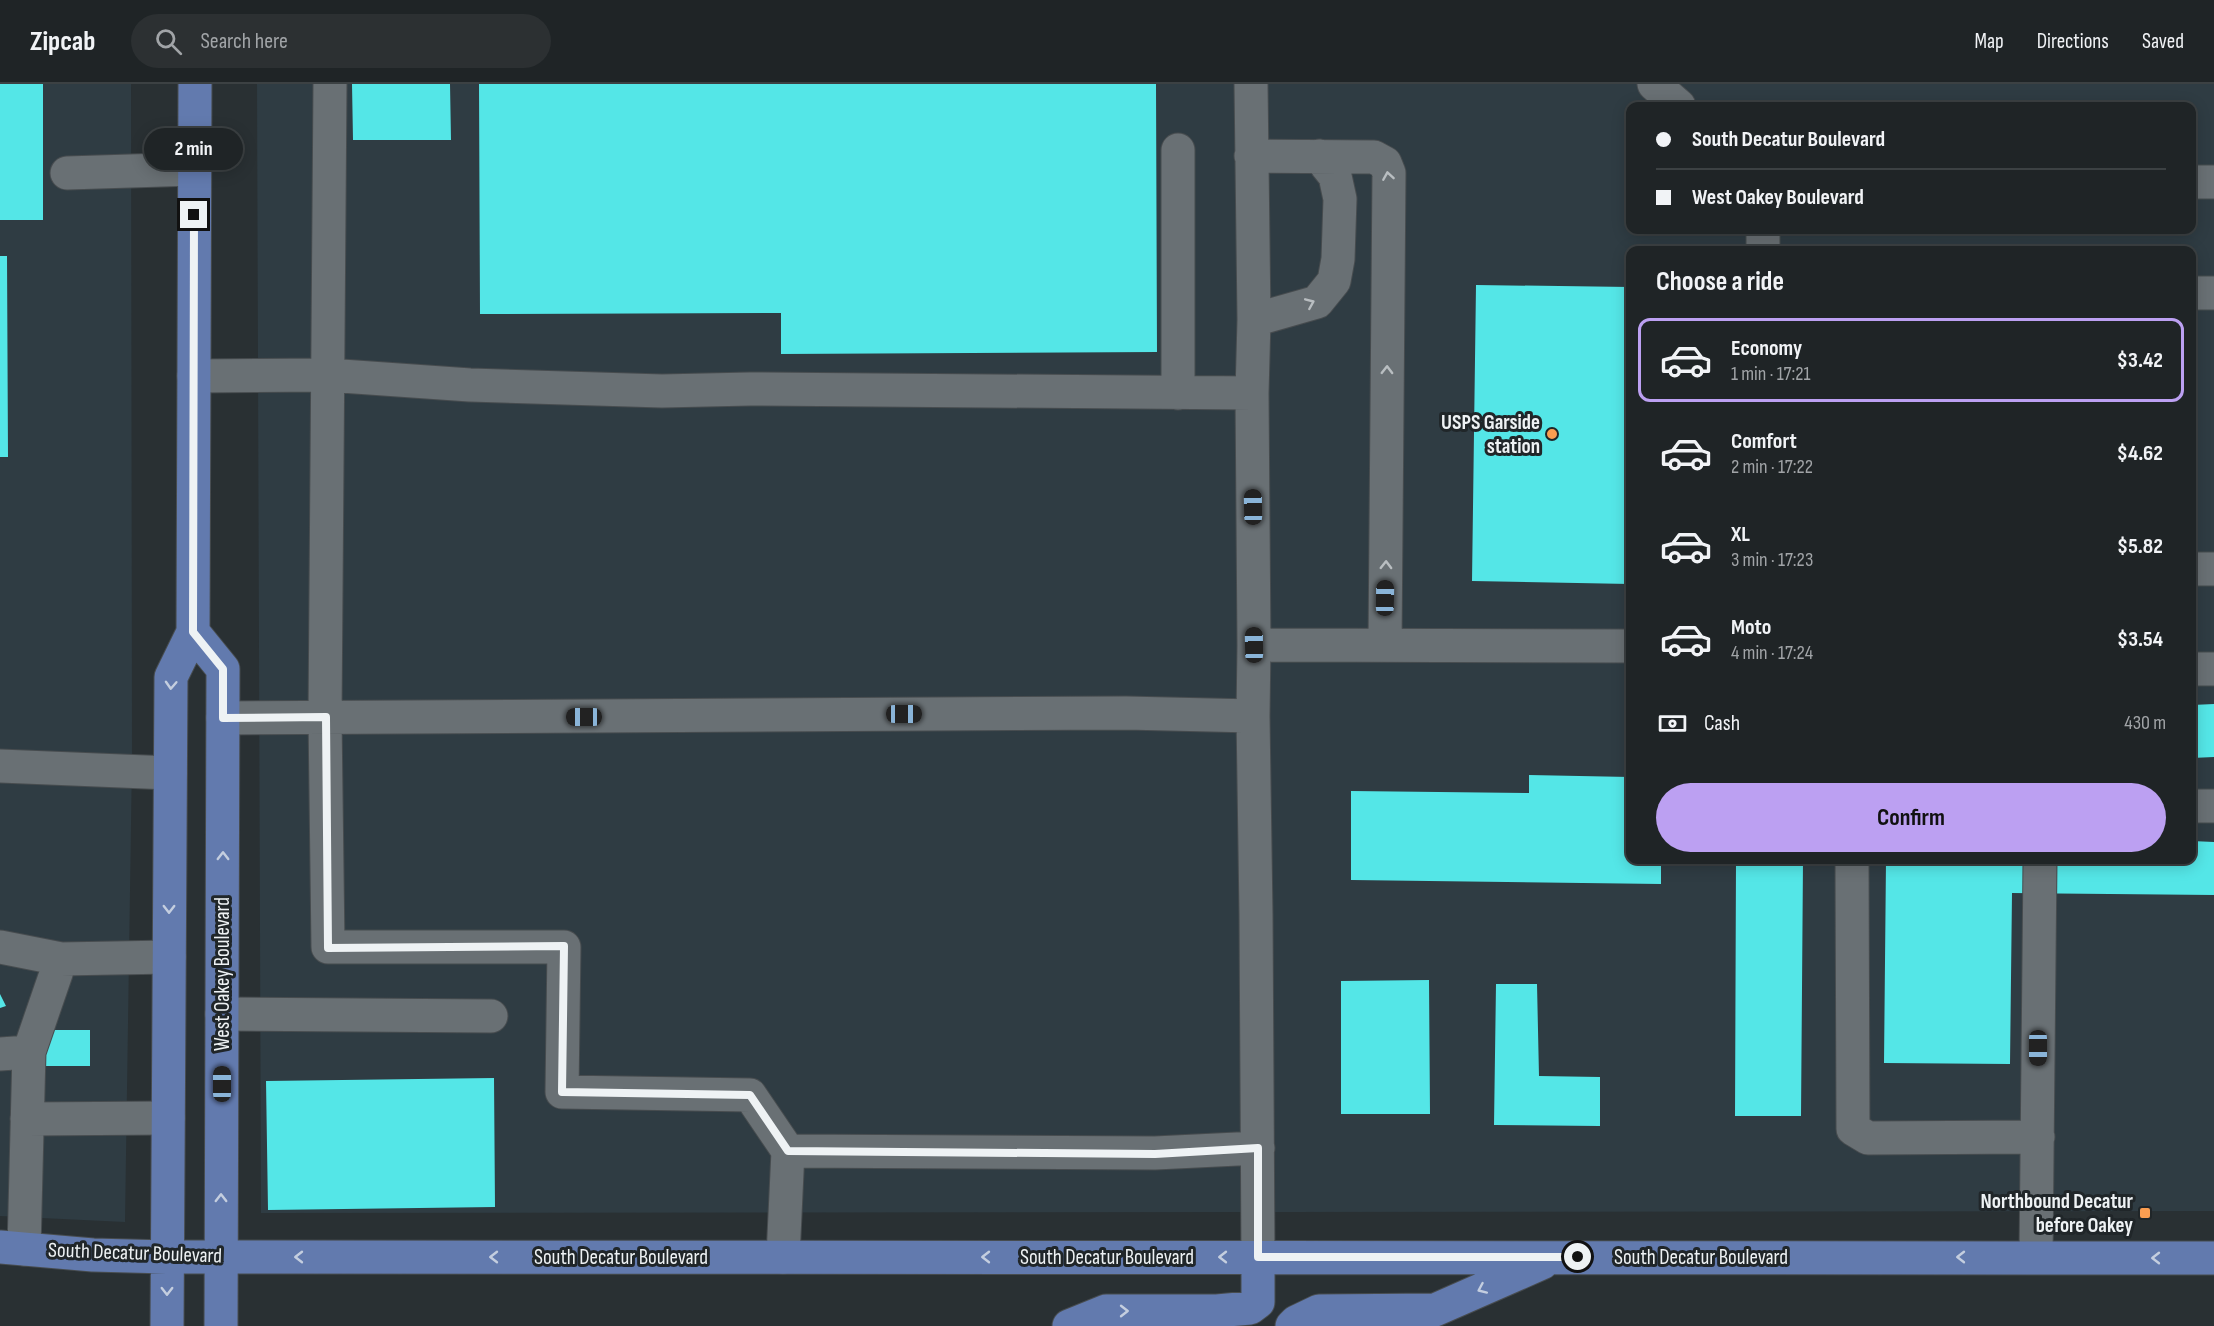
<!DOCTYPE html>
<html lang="en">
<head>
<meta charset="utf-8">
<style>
	:root { --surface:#1f2426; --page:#2c3032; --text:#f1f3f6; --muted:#a1a4a7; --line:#3c4143; --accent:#bca0f2 }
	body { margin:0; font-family:"Sofia Sans Condensed",sans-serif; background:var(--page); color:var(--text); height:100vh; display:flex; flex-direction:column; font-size:22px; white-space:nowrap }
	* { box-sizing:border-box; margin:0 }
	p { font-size:20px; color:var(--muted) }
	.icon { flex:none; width:33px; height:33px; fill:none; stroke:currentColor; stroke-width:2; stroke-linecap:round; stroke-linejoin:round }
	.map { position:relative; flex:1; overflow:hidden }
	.drawer { position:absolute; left:1626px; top:162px; width:570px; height:618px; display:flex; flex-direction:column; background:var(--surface); border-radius:12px; box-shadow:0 3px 15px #0003,0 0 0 2px var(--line) }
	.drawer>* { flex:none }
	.top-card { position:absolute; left:1626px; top:18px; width:570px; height:132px; border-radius:12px; box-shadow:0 3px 15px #0003,0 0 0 2px var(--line); display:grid; align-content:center; height:132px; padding:0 30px; background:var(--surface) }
	.end { position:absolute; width:27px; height:27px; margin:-14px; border:8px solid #eef2f4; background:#111; box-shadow:0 0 0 3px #111 }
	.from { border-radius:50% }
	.bubble { position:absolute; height:42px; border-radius:21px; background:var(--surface); box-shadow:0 3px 15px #0003,0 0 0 2px var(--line); font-size:20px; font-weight:700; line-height:42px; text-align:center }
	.car { position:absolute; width:18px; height:36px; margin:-18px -9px; border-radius:8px; box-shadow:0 0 4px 2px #0007; background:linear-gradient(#222 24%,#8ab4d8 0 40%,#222 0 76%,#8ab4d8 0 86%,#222 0) }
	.top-card b { display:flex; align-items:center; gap:21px; height:57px; font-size:22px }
	.top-card b+b { border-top:2px solid var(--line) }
	.top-card i { width:15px; height:15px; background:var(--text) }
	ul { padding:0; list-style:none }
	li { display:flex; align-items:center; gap:18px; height:84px; margin:0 12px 9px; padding:0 18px; border:3px solid transparent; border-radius:12px }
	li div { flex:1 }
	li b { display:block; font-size:22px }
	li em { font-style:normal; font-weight:700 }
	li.selected { border-color:var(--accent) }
	li>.icon { width:54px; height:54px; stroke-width:1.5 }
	h2 { padding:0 30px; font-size:27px; line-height:72px }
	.pay { display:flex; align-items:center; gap:15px; height:66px; padding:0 30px; font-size:22px }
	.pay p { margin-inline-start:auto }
	.button { display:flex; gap:12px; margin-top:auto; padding:12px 30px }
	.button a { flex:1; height:69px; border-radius:36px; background:var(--accent); color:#111; font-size:24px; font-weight:700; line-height:69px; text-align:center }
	header { display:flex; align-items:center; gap:36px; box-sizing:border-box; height:84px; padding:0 30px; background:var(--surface); border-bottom:2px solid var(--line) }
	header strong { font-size:28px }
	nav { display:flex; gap:33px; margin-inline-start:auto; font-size:21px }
	.search { width:420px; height:54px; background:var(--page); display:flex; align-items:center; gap:15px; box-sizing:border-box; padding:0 21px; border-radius:33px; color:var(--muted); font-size:22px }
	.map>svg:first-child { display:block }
	.built { fill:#2f3c43; fill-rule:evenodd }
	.building { fill:#54e6e7 }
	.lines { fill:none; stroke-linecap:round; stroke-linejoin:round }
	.minor-casing { stroke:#474c4f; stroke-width:35 }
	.major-casing { stroke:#474c4f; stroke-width:35 }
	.minor { stroke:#697074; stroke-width:33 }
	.major { stroke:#627aae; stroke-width:33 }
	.oneway { stroke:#b9bec1 }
	.oneway2 { stroke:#c4cedf }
	.route { stroke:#eef2f4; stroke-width:8 }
	.poi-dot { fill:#fb9e51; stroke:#202629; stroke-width:2 }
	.labels { text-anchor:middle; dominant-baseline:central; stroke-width:6; stroke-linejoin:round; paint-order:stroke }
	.poi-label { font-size:21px; font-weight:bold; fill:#eef2f4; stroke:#202629; text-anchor:end }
	.street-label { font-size:21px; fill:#eef2f4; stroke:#202629 }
</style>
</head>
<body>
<header>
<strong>Zipcab</strong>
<div class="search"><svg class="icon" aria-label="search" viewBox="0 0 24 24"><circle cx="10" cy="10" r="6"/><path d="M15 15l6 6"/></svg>Search here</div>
<nav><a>Map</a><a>Directions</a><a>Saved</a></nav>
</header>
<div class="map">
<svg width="2214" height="1242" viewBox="0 0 2214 1242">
	<rect width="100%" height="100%" fill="#293033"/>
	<path class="built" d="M0,0H131L132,675L125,1138L0,1132Z
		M257,0H2214V1127L261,1129ZM1630,22H2192V146H1630ZM1630,166H2192V776H1630Z"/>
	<path class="building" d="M0,0H43V136H0Z
		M352,0H450L451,56H353Z
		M479,0H1156L1157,268L781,270V229L480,230Z
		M0,172H7L8,373H0Z
		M1476,201L1630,203V500L1472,497Z
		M2214,620V673L2192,674V621Z
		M1529,691L1630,693V776H1661V800L1351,796V707L1529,709Z
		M2192,757L2214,758V811L2012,809L2010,980L1884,979L1886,776H2192Z
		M1736,776H1803L1801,1032H1735Z
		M1429,896L1430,1030H1341V897Z
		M1496,900H1537L1539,992L1600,993V1042L1494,1041Z
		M0,910L6,922L0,924Z
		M46,946H90V982H46Z
		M494,994L495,1123L268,1126L266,997Z"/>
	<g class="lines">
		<g class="minor-casing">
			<path id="minor" d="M330,0L325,633L328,863H564L562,1008L750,1011L788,1067L783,1173
				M1251,0L1254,236L1252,309L1254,561L1253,632L1256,830L1258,1173
				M1654,0L1679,22
				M1178,66V309
				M1251,72L1374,73L1385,79L1389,89L1385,561
				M67,89L194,85
				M2192,98H2214
				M1763,166V146
				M2192,209H2214
				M1254,236L1317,218L1334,197L1338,175L1340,115L1335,92L1319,72
				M194,292L327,291L470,301L662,307L750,305L1252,309
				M2192,485H2214
				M1254,561L1630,562
				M2192,585H2214
				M223,634L1126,629L1253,632
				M0,682L170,689
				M2192,722H2214
				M1852,776L1853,1045L1868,1054L2038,1053
				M0,863L61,875L169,873
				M222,930L491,932
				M29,968L61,875
				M0,970L29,968L24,1165
				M27,1035L168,1034
				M788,1067L1155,1069L1258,1064
				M2036,1173L2040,776"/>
		</g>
		<g class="major-casing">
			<path id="major" d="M193,548L223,585L221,1242
				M0,1163L93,1171L167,1173L2214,1174
				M167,1242L171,593L193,548L195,0
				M1069,1242L1106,1227H1217L1250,1224L1258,1218V1173
				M1292,1242L1296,1238L1319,1227L1435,1226L1542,1179"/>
		</g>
		<use href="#minor" class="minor"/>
		<use href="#major" class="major"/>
	</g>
	<defs><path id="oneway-chevron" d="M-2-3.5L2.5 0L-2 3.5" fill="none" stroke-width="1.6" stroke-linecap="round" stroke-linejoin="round" transform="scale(1.5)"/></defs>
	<g class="oneway">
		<use href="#oneway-chevron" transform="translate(1388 92) rotate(-99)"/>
		<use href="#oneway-chevron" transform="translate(1310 219) rotate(-23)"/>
		<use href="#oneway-chevron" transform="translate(1387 286) rotate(-89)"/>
		<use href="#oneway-chevron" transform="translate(1386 481) rotate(-89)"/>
	</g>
	<g class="oneway2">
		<use href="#oneway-chevron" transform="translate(171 601) rotate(93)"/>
		<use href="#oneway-chevron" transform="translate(223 772) rotate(-90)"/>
		<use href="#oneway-chevron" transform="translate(169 825) rotate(90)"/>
		<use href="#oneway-chevron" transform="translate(221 1114) rotate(-90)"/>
		<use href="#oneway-chevron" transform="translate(299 1173) rotate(-180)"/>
		<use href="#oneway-chevron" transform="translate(494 1173) rotate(-180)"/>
		<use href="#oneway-chevron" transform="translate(986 1173) rotate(180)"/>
		<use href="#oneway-chevron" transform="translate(1223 1173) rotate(180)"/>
		<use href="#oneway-chevron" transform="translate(1961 1173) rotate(180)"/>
		<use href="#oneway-chevron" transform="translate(2156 1174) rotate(-180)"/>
		<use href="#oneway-chevron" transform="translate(1482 1205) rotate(156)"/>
		<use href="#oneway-chevron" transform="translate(167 1207) rotate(90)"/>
		<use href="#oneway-chevron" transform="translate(1124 1227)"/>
	</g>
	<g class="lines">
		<path class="route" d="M194,131L193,548L223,585V634L326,633L328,864L564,862L562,1008L750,1011L788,1067L1155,1070L1258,1064V1173H1578"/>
	</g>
	<g class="poi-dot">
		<circle cx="1552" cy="350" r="6"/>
		<rect x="2139" y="1123" width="12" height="12" rx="3"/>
	</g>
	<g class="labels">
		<g class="poi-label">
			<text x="1540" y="338">USPS Garside<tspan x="1540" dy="24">station</tspan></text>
			<text x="2133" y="1117">Northbound Decatur<tspan x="2133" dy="24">before Oakey</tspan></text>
		</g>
		<g class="street-label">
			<text transform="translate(222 890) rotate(-90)">West Oakey Boulevard</text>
			<text transform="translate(135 1169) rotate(2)">South Decatur Boulevard</text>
			<text x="621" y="1173">South Decatur Boulevard</text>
			<text x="1107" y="1173">South Decatur Boulevard</text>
			<text x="1701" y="1173">South Decatur Boulevard</text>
		</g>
	</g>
</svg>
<i class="end from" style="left:1578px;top:1173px"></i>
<i class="end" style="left:194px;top:131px"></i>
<div class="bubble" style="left:144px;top:44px;width:99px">2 min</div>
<i class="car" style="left:1253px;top:423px;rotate:359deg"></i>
<i class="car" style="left:1385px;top:514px;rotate:1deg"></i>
<i class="car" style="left:1254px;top:561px;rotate:359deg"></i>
<i class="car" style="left:904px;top:630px;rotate:90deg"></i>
<i class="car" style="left:584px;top:633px;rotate:270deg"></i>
<i class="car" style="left:2038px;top:964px;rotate:180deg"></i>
<i class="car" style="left:222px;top:1000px;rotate:0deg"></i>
<div class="top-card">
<b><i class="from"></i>South Decatur Boulevard</b>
<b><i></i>West Oakey Boulevard</b>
</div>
<section class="drawer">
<h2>Choose a ride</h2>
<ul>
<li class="selected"><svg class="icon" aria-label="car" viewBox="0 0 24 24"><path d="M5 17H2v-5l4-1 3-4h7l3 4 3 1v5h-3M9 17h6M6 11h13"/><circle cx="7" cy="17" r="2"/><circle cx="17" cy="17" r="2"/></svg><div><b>Economy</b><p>1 min · 17:21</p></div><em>$3.42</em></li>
<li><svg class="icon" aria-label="car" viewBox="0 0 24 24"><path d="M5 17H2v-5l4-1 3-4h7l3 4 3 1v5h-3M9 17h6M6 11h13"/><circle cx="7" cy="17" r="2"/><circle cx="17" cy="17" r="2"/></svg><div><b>Comfort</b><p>2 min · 17:22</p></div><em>$4.62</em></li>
<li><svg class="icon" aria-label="car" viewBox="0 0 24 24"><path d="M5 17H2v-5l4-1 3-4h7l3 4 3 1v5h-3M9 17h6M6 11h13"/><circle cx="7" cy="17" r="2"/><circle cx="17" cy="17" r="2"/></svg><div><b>XL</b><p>3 min · 17:23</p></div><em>$5.82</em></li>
<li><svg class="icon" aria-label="car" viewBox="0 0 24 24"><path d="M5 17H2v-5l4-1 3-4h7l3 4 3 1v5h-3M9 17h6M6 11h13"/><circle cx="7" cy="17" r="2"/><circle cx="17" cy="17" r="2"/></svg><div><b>Moto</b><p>4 min · 17:24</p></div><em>$3.54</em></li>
</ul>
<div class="pay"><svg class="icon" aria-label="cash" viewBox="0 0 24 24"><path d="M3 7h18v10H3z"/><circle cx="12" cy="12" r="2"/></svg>Cash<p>430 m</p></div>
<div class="button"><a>Confirm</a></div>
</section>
</div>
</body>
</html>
